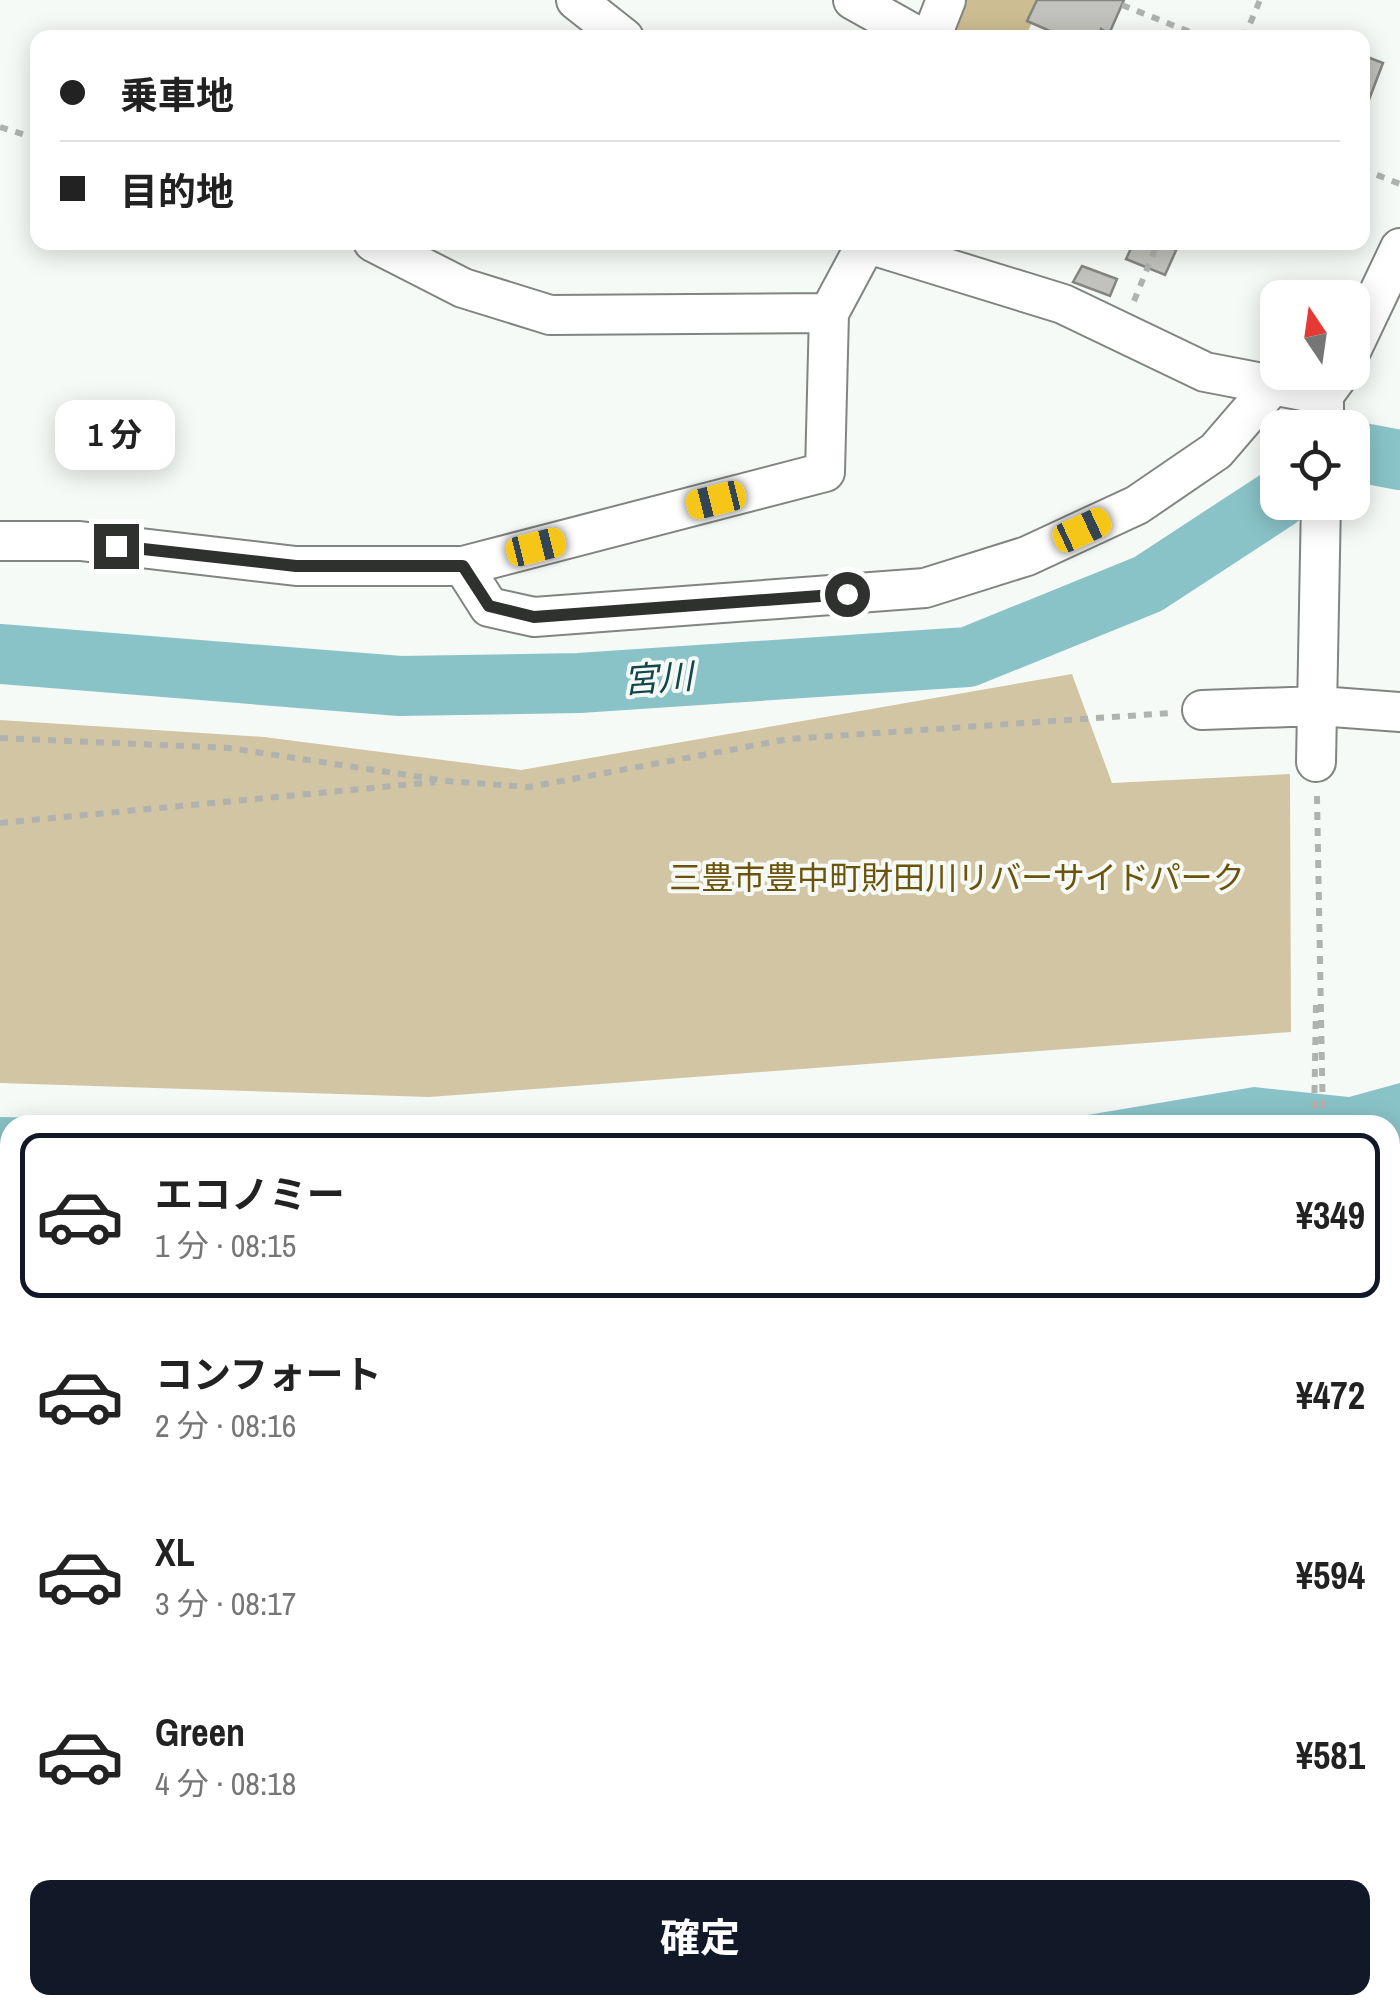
<!DOCTYPE html>
<html lang="ja">
<head>
<meta charset="utf-8">
<style>
	:root { --surface:#fff; --page:#f2f2f2; --text:#222; --muted:#767676; --line:#e0e0e0; --accent:#111827 }
	body { margin:0; font-family:"Archivo Narrow","Noto Sans JP",sans-serif; background:var(--page); color:var(--text); height:100vh; display:flex; flex-direction:column; font-size:38px; white-space:nowrap }
	* { box-sizing:border-box; margin:0 }
	p { font-size:32px; color:var(--muted) }
	.icon { flex:none; width:55px; height:55px; fill:none; stroke:currentColor; stroke-width:2; stroke-linecap:round; stroke-linejoin:round }
	.map { position:relative; flex:1; overflow:hidden }
	.drawer { position:absolute; left:0px; top:1115px; width:1400px; height:900px; display:flex; flex-direction:column; background:var(--surface); border-radius:30px 30px 0 0; box-shadow:0 5px 25px #0003 }
	.drawer>* { flex:none }
	.guide { position:absolute; left:30px; top:30px; width:1340px; height:220px; border-radius:20px; box-shadow:0 5px 25px #0003; display:grid; align-content:center; height:220px; padding:0 30px; background:var(--surface) }
	.needle { width:65px; rotate:347deg }
	.controls { position:absolute; left:1260px; top:280px; display:grid; gap:20px }
	.controls a { display:grid; place-items:center; width:110px; height:110px; border-radius:20px; background:var(--surface); box-shadow:0 5px 25px #0003; font-size:50px }
	.end { position:absolute; width:45px; height:45px; margin:-22px; border:12px solid #2f312f; background:#fff; box-shadow:0 0 0 5px #fff }
	.from { border-radius:50% }
	.bubble { position:absolute; height:70px; border-radius:20px; background:var(--surface); box-shadow:0 5px 25px #0003; font-size:32px; font-weight:700; line-height:70px; text-align:center }
	.car { position:absolute; width:30px; height:60px; margin:-30px -15px; border-radius:12px; box-shadow:0 0 8px 2px #0007; background:linear-gradient(#f5c518 24%,#345 0 40%,#f5c518 0 76%,#345 0 86%,#f5c518 0) }
	.guide b { display:flex; align-items:center; gap:35px; height:95px; font-size:38px }
	.guide b+b { border-top:2px solid var(--line) }
	.guide i { width:25px; height:25px; background:var(--text) }
	ul { padding:18px 0 0; list-style:none }
	li { display:flex; align-items:center; gap:30px; height:165px; margin:0 20px 15px; padding:0 10px; border:5px solid transparent; border-radius:20px }
	li div { flex:1 }
	li b { display:block; font-size:38px }
	li em { font-style:normal; font-weight:700 }
	li.selected { border-color:var(--accent) }
	li>.icon { width:90px; height:90px; stroke-width:1.5 }
	.action { display:flex; gap:20px; margin-top:auto; padding:20px 30px }
	.action a { flex:1; height:115px; border-radius:20px; background:var(--accent); color:#fff; font-size:40px; font-weight:700; line-height:115px; text-align:center }
	.map>svg:first-child { display:block }
	.green { fill:#d2c5a4 }
	.forest { fill:#cdbd92 }
	.water { fill:#89c3c8 }
	.lines { fill:none; stroke-linecap:round; stroke-linejoin:round }
	.river { stroke:#89c3c8; stroke-width:60 }
	.building { fill:#c1c2bd; stroke:#848580; stroke-width:2.5 }
	.minor-casing { stroke:#818581; stroke-width:42 }
	.path { stroke:#afb2af; stroke-width:6; stroke-dasharray:8 8; stroke-linecap:butt }
	.minor { stroke:#fff; stroke-width:38 }
	.route { stroke:#2f312f; stroke-width:12 }
	.labels { text-anchor:middle; dominant-baseline:central; stroke-width:8; stroke-linejoin:round; paint-order:stroke }
	.park-label { font-size:32px; fill:#6b5409; stroke:#f6faf6 }
	.water-label { font-size:35px; font-style:italic; fill:#11464b; stroke:#f6faf6 }
</style>
</head>
<body>
<div class="map">
<svg width="1400" height="2015" viewBox="0 0 1400 2015">
	<rect width="100%" height="100%" fill="#f6faf6"/>
	<path class="green" d="M1072,674L1112,783L1290,774L1291,1032L429,1097L0,1083V720L264,737L521,770Z"/>
	<path class="forest" d="M964,0H1043L1025,37L950,38Z"/>
	<path class="water" d="M1400,1083V1572L1390,1569V1125H1028L1254,1087L1349,1097Z
		M0,1117L385,1125H10V1627H0Z"/>
	<g class="lines">
		<path class="river" d="M1352,451L1400,460
			M0,654L400,686L579,683L968,657L1148,584L1278,499"/>
	</g>
	<path class="building" d="M1037,0H1124L1109,34L1101,29L1098,38H1066L1027,21Z
		M1362,55L1383,63L1362,118Z
		M1134,242L1178,246L1165,275L1126,259Z
		M1082,266L1117,279L1110,296L1073,282Z"/>
	<g class="lines">
		<g class="minor-casing">
			<path id="minor" d="M576,0L624,38
				M853,0L921,38
				M931,38L946,0
				M373,242L463,288L550,315L829,313L867,242
				M862,242L1063,304L1205,372L1324,395
				M1352,349L1400,248
				M1324,428V395L1341,372
				M0,541H80L296,566H463L489,607L534,617L925,588L1027,556L1137,505L1216,451L1272,386
				M463,566L825,472L829,313
				M1202,710L1319,706L1400,712
				M1316,762L1321,502
				M0,1689H10
				M646,2015L647,2005"/>
		</g>
		<path class="path" d="M1122,5L1205,38
			M1244,38L1260,0
			M0,127L38,139
			M1362,169L1400,184
			M1134,301L1158,242
			M0,738L229,748L447,781L529,787L789,739L1171,713
			M1317,796L1323,1125
			M0,823L435,782
			M1314,1125L1316,1002
			M1390,1625H1400
			M0,1649H10
			M1325,2005V2015"/>
		<use href="#minor" class="minor"/>
	</g>
	<g class="lines">
		<path class="route" d="M116,546L296,566H463L489,606L534,617L847,594"/>
	</g>
	<g class="labels">
		<g class="park-label">
			<text x="957" y="877">三豊市豊中町財田川リバーサイドパーク</text>
		</g>
		<g class="water-label">
			<text transform="translate(658 678) rotate(-4)">宮川</text>
		</g>
	</g>
</svg>
<div class="controls">
<a><svg class="needle" viewBox="-14 -14 28 28"><path d="M0-13l5 13h-10z" fill="#e53935"/><path d="M0 13l5-13h-10z" fill="#767676"/></svg></a>
<a><svg class="icon" aria-label="locate" viewBox="0 0 24 24"><circle cx="12" cy="12" r="6"/><path d="M12 2v4M12 18v4M2 12h4M18 12h4"/></svg></a>
</div>
<i class="end from" style="left:847px;top:594px"></i>
<i class="end" style="left:116px;top:546px"></i>
<div class="bubble" style="left:55px;top:400px;width:120px">1 分</div>
<i class="car" style="left:716px;top:500px;rotate:256deg"></i>
<i class="car" style="left:1082px;top:530px;rotate:65deg"></i>
<i class="car" style="left:536px;top:547px;rotate:76deg"></i>
<div class="guide">
<b><i class="from"></i>乗車地</b>
<b><i></i>目的地</b>
</div>
<section class="drawer">
<ul>
<li class="selected"><svg class="icon" aria-label="car" viewBox="0 0 24 24"><path d="M5 17H2v-5l4-1 3-4h7l3 4 3 1v5h-3M9 17h6M6 11h13"/><circle cx="7" cy="17" r="2"/><circle cx="17" cy="17" r="2"/></svg><div><b>エコノミー</b><p>1 分 · 08:15</p></div><em>¥349</em></li>
<li><svg class="icon" aria-label="car" viewBox="0 0 24 24"><path d="M5 17H2v-5l4-1 3-4h7l3 4 3 1v5h-3M9 17h6M6 11h13"/><circle cx="7" cy="17" r="2"/><circle cx="17" cy="17" r="2"/></svg><div><b>コンフォート</b><p>2 分 · 08:16</p></div><em>¥472</em></li>
<li><svg class="icon" aria-label="car" viewBox="0 0 24 24"><path d="M5 17H2v-5l4-1 3-4h7l3 4 3 1v5h-3M9 17h6M6 11h13"/><circle cx="7" cy="17" r="2"/><circle cx="17" cy="17" r="2"/></svg><div><b>XL</b><p>3 分 · 08:17</p></div><em>¥594</em></li>
<li><svg class="icon" aria-label="car" viewBox="0 0 24 24"><path d="M5 17H2v-5l4-1 3-4h7l3 4 3 1v5h-3M9 17h6M6 11h13"/><circle cx="7" cy="17" r="2"/><circle cx="17" cy="17" r="2"/></svg><div><b>Green</b><p>4 分 · 08:18</p></div><em>¥581</em></li>
</ul>
<div class="action"><a>確定</a></div>
</section>
</div>
</body>
</html>
